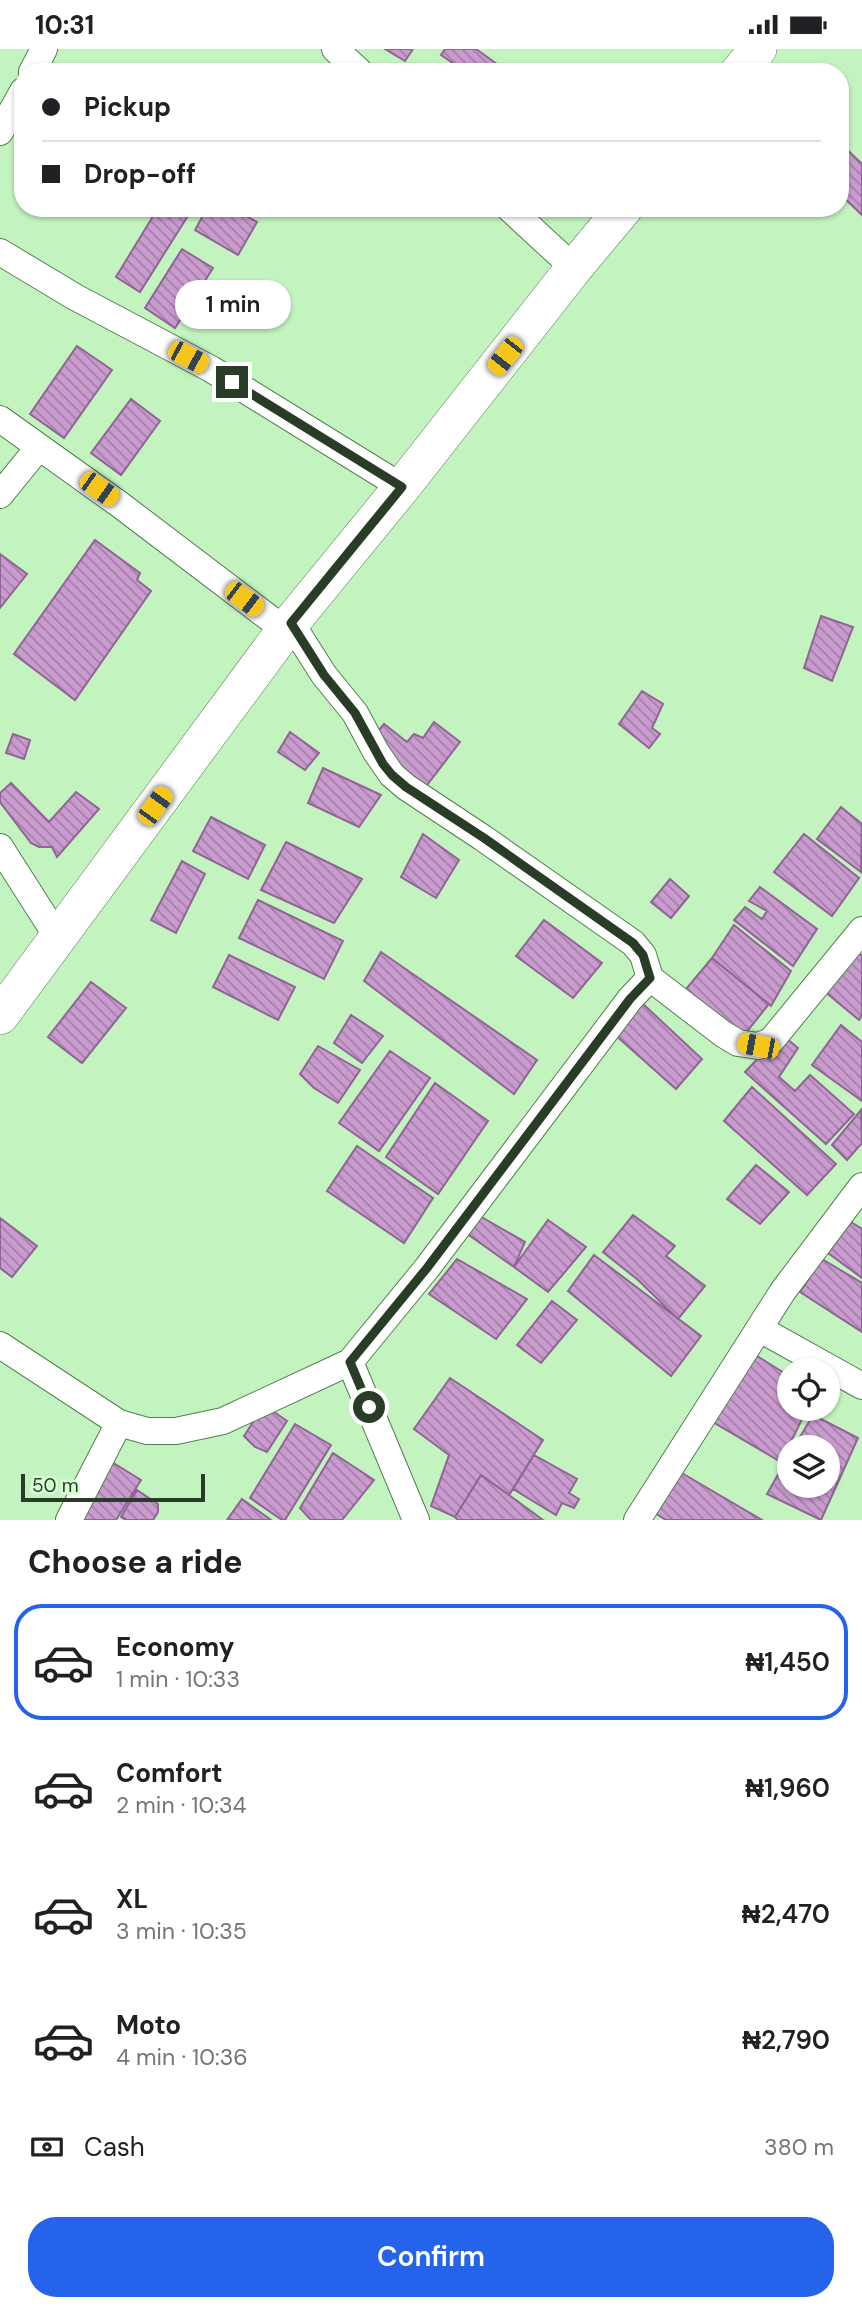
<!DOCTYPE html>
<html lang="en">
<head>
<meta charset="utf-8">
<style>
	:root { --surface:#fff; --page:#f6f6f6; --text:#202124; --muted:#757577; --line:#e0e0e0; --accent:#2563eb }
	body { margin:0; font-family:"DM Sans",sans-serif; background:var(--page); color:var(--text); height:100vh; display:flex; flex-direction:column; font-size:26px; white-space:nowrap }
	* { box-sizing:border-box; margin:0 }
	p { font-size:23px; color:var(--muted) }
	.icon { flex:none; width:38px; height:38px; fill:none; stroke:currentColor; stroke-width:2; stroke-linecap:round; stroke-linejoin:round }
	.map { position:relative; height:1471px; overflow:hidden }
	.drawer { display:flex; flex-direction:column; background:var(--surface); flex:1 }
	.drawer>* { flex:none }
	.top-card { position:absolute; left:14px; top:14px; width:835px; height:154px; border-radius:28px; box-shadow:0 2px 5px #0004; display:grid; align-content:center; height:154px; padding:0 28px; background:var(--surface) }
	.fabs { position:absolute; left:777px; top:1309px; display:grid; gap:14px }
	.fabs a { display:grid; place-items:center; width:63px; height:63px; border-radius:50%; background:var(--surface); box-shadow:0 2px 5px #0004; font-size:35px }
	.scale { position:absolute; left:21px; bottom:18px; width:184px; box-sizing:border-box; padding-left:7px; border:4px solid #293c28; border-top:0; font-size:19px; line-height:24px; white-space:nowrap; color:#293c28; -webkit-text-stroke:5px #d7ffd4; paint-order:stroke }
	.end { position:absolute; width:32px; height:32px; margin:-16px; border:9px solid #293c28; background:#fff; box-shadow:0 0 0 4px #fff }
	.from { border-radius:50% }
	.bubble { position:absolute; height:49px; border-radius:24px; background:var(--surface); box-shadow:0 2px 5px #0004; font-size:23px; font-weight:600; line-height:49px; text-align:center }
	.car { position:absolute; width:21px; height:42px; margin:-21px -10px; border-radius:9px; box-shadow:0 0 5px 2px #0007; background:linear-gradient(#f5c518 24%,#345 0 40%,#f5c518 0 76%,#345 0 86%,#f5c518 0) }
	.top-card b { display:flex; align-items:center; gap:24px; height:66px; font-size:26px }
	.top-card b+b { border-top:2px solid var(--line) }
	.top-card i { width:18px; height:18px; background:var(--text) }
	ul { padding:0; list-style:none }
	li { display:flex; align-items:center; gap:21px; height:116px; margin:0 14px 10px; padding:0 14px; border:4px solid transparent; border-radius:28px }
	li div { flex:1 }
	li b { display:block; font-size:26px }
	li em { font-style:normal; font-weight:600 }
	li.on { border-color:var(--accent) }
	li>.icon { width:63px; height:63px; stroke-width:1.5 }
	h2 { padding:0 28px; font-size:32px; line-height:84px }
	.pay { display:flex; align-items:center; gap:18px; height:77px; padding:0 28px; font-size:26px }
	.pay p { margin-inline-start:auto }
	.cta { display:flex; gap:14px; margin-top:auto; padding:14px 28px }
	.cta a { flex:1; height:80px; border-radius:28px; background:var(--accent); color:#fff; font-size:28px; font-weight:600; line-height:80px; text-align:center }
	.status { display:flex; justify-content:space-between; align-items:center; height:49px; padding:0 35px; background:var(--surface); direction:ltr }
	.status svg { height:19px; fill:currentColor }
	.map>svg:first-child { display:block }
	.building { fill:url(#building-back-hatch); stroke:#906495; stroke-width:2 }
	.lines { fill:none; stroke-linecap:round; stroke-linejoin:round }
	.minor-casing { stroke:#527f4f; stroke-width:28 }
	.secondary-casing { stroke:#527f4f; stroke-width:38 }
	.minor { stroke:#fff; stroke-width:26 }
	.secondary { stroke:#fff; stroke-width:37 }
	.route { stroke:#293c28; stroke-width:9 }
</style>
</head>
<body>
<div class="status"><b>10:31</b><svg viewBox="0 0 49 12"><path d="M0 12V9h3v3zM5 12V6h3v6zM10 12V3h3v9zM15 12V0h3v12zM26 1h20v11H26zM47 4h2v5h-2z"/></svg></div>
<div class="map">
<svg width="862" height="1471" viewBox="0 0 862 1471">
	<defs>
		<pattern id="building-back-hatch" width="6" height="6" patternUnits="userSpaceOnUse" patternTransform="scale(1.75)"><rect width="6" height="6" fill="#c99bcf"/><path d="M-1 5l2 2M0 0l6 6M5-1l2 2" fill="none" stroke="#a380a8"/></pattern>
	</defs>
	<rect width="100%" height="100%" fill="#c3f4bf"/>
	<path class="building" d="M385,0H413L405,12Z
		M445,0H476L508,23H466L441,6Z
		M841,95L862,115V166L840,145Z
		M158,159H187L191,162L140,243L116,228Z
		M207,159H231L257,173L238,206L195,181Z
		M182,200L213,219L175,279L145,259Z
		M77,297L112,321L64,389L30,365Z
		M131,350L160,372L121,426L91,404Z
		M95,491L140,524L137,531L151,542L75,651L14,605Z
		M0,505L27,525L0,559Z
		M821,567L853,578L832,632L804,619Z
		M642,642L663,655L652,679L660,685L649,699L619,675Z
		M434,673L460,693L424,740L370,692L384,675L407,693L414,685L423,689Z
		M290,683L319,704L305,721L278,703Z
		M13,685L30,691L24,710L6,704Z
		M323,719L381,746L359,778L308,754Z
		M11,734L49,773L76,743L99,760L57,808L52,798H39L31,794L0,753V744Z
		M841,758L862,775L861,823L817,790Z
		M211,768L265,796L248,830L193,802Z
		M423,785L459,811L436,849L401,828Z
		M804,785L859,829L832,867L774,823Z
		M286,793L362,830L334,874L261,841Z
		M182,812L205,825L176,884L151,871Z
		M670,830L689,847L671,869L651,853Z
		M760,838L817,880L793,917L734,871L745,858L762,870L767,862L749,852Z
		M258,851L343,892L324,930L239,889Z
		M544,871L602,914L573,949L516,907Z
		M734,876L791,922L771,957L712,909Z
		M855,901L862,907V966L859,971L823,941Z
		M381,903L537,1011L514,1045L364,932Z
		M229,906L295,938L278,971L213,938Z
		M712,909L769,955L741,990L681,946Z
		M91,933L126,959L82,1014L48,988Z
		M642,954L702,1010L676,1040L614,985Z
		M351,966L383,987L362,1014L334,994Z
		M841,976L862,993V1052L812,1016Z
		M781,985L798,999L779,1028L795,1042L810,1026L854,1065L826,1095L745,1023Z
		M318,997L360,1021L338,1054L314,1039L300,1025Z
		M390,1002L430,1029L379,1102L339,1074Z
		M435,1034L488,1072L438,1145L386,1108Z
		M752,1038L836,1115L807,1146L724,1072Z
		M861,1061L862,1094L847,1111L832,1096Z
		M357,1097L433,1149L404,1194L327,1142Z
		M756,1116L789,1143L760,1175L727,1150Z
		M478,1166L525,1193L514,1218L466,1184Z
		M633,1166L675,1197L666,1207L705,1237L678,1270L638,1231L603,1203Z
		M0,1169L37,1197L12,1228L0,1219Z
		M548,1171L586,1198L548,1243L514,1218Z
		M851,1173L862,1180V1229L828,1204Z
		M594,1206L701,1287L671,1327L568,1242Z
		M457,1210L527,1250L496,1290L429,1245Z
		M822,1210L862,1234V1283L800,1243Z
		M552,1252L577,1271L541,1314L517,1296Z
		M743,1306L757,1307L789,1327V1360H807L781,1413L713,1373Z
		M450,1329L543,1391L509,1446L481,1426L455,1468L431,1457L449,1406L414,1380Z
		M264,1356L287,1372L267,1403L255,1398L244,1387Z
		M813,1366L858,1389L821,1471L767,1445L789,1406V1437H828V1398H794Z
		M295,1375L331,1396L285,1471H282L250,1449Z
		M333,1404L374,1431L342,1471H311L300,1459Z
		M534,1406L577,1430L569,1444L579,1450L574,1459L562,1454L556,1466L513,1440Z
		M107,1410L141,1431L116,1471H78Z
		M680,1423L762,1471H666L655,1464Z
		M481,1426L509,1446L543,1471H458L455,1468Z
		M137,1441L158,1455V1463L153,1471H126L121,1468Z
		M242,1450L271,1471H227Z"/>
	<g class="lines">
		<g class="minor-casing">
			<path id="minor" d="M335,0L360,23
				M32,23L44,0
				M0,83L23,42
				M509,159L574,219
				M0,203L75,248L211,320L402,438
				M0,370L119,455L285,581
				M0,446L39,398
				M291,574L324,626L355,664L376,703L392,726L406,738L483,789L633,894L643,906L650,929L723,985L738,994L758,997L771,992L862,881
				M0,798L58,889
				M760,1280L862,1337
				M0,1296L119,1374L147,1382H176L223,1372L350,1313
				M69,1471L119,1374
				M416,1471L350,1313L427,1219L630,950L650,929
				M637,1471L783,1242L862,1137"/>
		</g>
		<g class="secondary-casing">
			<path id="secondary" d="M739,23L758,0
				M0,967L285,581L402,438L574,219L624,159"/>
		</g>
		<use href="#minor" class="minor"/>
		<use href="#secondary" class="secondary"/>
	</g>
	<g class="lines">
		<path class="route" d="M232,333L402,438L291,574L324,626L355,664L383,715L392,726L406,738L484,789L633,894L643,906L650,929L630,950L427,1219L350,1313L369,1358"/>
	</g>
</svg>
<div class="fabs">
<a><svg class="icon" aria-label="locate" viewBox="0 0 24 24"><circle cx="12" cy="12" r="6"/><path d="M12 2v4M12 18v4M2 12h4M18 12h4"/></svg></a>
<a><svg class="icon" aria-label="layers" viewBox="0 0 24 24"><path d="M12 4l9 5-9 5-9-5zM3 14l9 5 9-5"/></svg></a>
</div>
<div class="scale">50 m</div>
<i class="end from" style="left:369px;top:1358px"></i>
<i class="end" style="left:232px;top:333px"></i>
<div class="bubble" style="left:175px;top:231px;width:116px">1 min</div>
<i class="car" style="left:505px;top:307px;rotate:218deg"></i>
<i class="car" style="left:188px;top:308px;rotate:118deg"></i>
<i class="car" style="left:99px;top:440px;rotate:125deg"></i>
<i class="car" style="left:244px;top:550px;rotate:127deg"></i>
<i class="car" style="left:155px;top:757px;rotate:36deg"></i>
<i class="car" style="left:758px;top:997px;rotate:281deg"></i>
<div class="top-card">
<b><i class="from"></i>Pickup</b>
<b><i></i>Drop-off</b>
</div>
</div>
<section class="drawer">
<h2>Choose a ride</h2>
<ul>
<li class="on"><svg class="icon" aria-label="car" viewBox="0 0 24 24"><path d="M5 17H2v-5l4-1 3-4h7l3 4 3 1v5h-3M9 17h6M6 11h13"/><circle cx="7" cy="17" r="2"/><circle cx="17" cy="17" r="2"/></svg><div><b>Economy</b><p>1 min · 10:33</p></div><em>₦1,450</em></li>
<li><svg class="icon" aria-label="car" viewBox="0 0 24 24"><path d="M5 17H2v-5l4-1 3-4h7l3 4 3 1v5h-3M9 17h6M6 11h13"/><circle cx="7" cy="17" r="2"/><circle cx="17" cy="17" r="2"/></svg><div><b>Comfort</b><p>2 min · 10:34</p></div><em>₦1,960</em></li>
<li><svg class="icon" aria-label="car" viewBox="0 0 24 24"><path d="M5 17H2v-5l4-1 3-4h7l3 4 3 1v5h-3M9 17h6M6 11h13"/><circle cx="7" cy="17" r="2"/><circle cx="17" cy="17" r="2"/></svg><div><b>XL</b><p>3 min · 10:35</p></div><em>₦2,470</em></li>
<li><svg class="icon" aria-label="car" viewBox="0 0 24 24"><path d="M5 17H2v-5l4-1 3-4h7l3 4 3 1v5h-3M9 17h6M6 11h13"/><circle cx="7" cy="17" r="2"/><circle cx="17" cy="17" r="2"/></svg><div><b>Moto</b><p>4 min · 10:36</p></div><em>₦2,790</em></li>
</ul>
<div class="pay"><svg class="icon" aria-label="cash" viewBox="0 0 24 24"><path d="M3 7h18v10H3z"/><circle cx="12" cy="12" r="2"/></svg>Cash<p>380 m</p></div>
<div class="cta"><a>Confirm</a></div>
</section>
</body>
</html>
